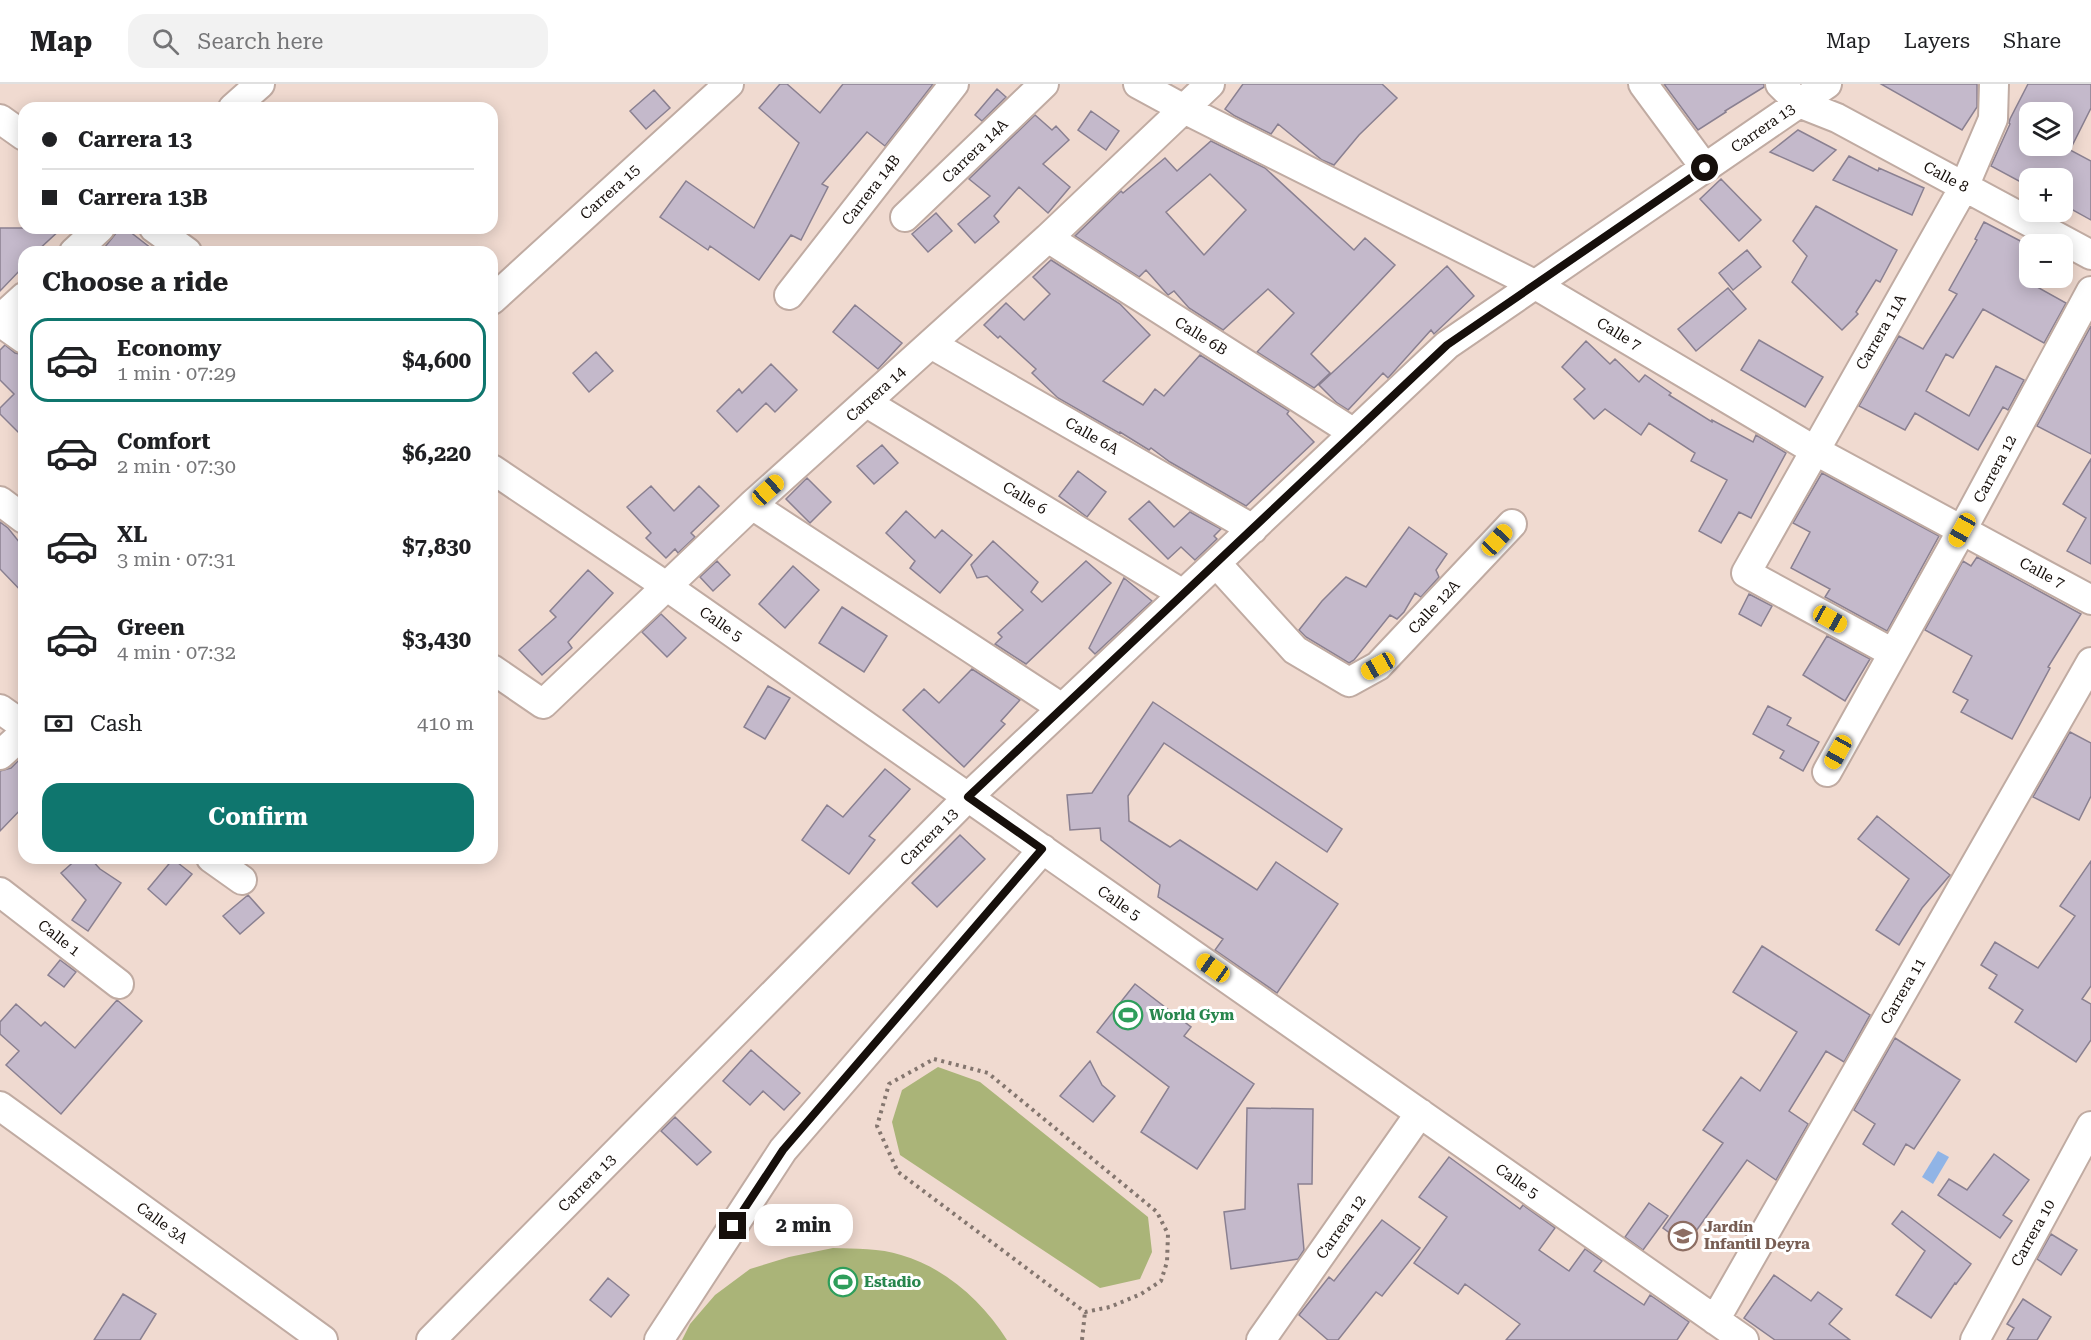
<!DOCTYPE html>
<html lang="en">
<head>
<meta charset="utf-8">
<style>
	:root { --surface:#fff; --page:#f2f2f2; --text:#202124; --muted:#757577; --line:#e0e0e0; --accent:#0f766e }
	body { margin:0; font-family:"Roboto Serif",serif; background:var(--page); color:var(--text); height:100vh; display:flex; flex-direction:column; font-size:22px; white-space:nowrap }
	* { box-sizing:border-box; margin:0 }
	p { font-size:20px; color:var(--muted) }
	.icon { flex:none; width:33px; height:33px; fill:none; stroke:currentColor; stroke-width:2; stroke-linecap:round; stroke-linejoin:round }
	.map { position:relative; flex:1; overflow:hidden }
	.sheet { position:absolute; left:18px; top:162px; width:480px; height:618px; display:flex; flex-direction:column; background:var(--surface); border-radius:18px; box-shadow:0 3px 15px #0003 }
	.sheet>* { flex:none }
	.hud { position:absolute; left:18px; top:18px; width:480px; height:132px; border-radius:18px; box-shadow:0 3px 15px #0003; display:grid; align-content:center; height:132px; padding:0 24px; background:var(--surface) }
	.fabs { position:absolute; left:2019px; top:18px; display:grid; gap:12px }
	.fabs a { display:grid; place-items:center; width:54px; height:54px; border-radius:12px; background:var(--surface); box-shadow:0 3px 15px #0003; font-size:30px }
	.end { position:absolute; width:27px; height:27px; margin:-14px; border:8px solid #160f0b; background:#fff; box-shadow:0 0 0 3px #fff }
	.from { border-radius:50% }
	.bubble { position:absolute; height:42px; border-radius:18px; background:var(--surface); box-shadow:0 3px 15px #0003; font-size:20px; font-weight:700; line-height:42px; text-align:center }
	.car { position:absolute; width:18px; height:36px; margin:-18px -9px; border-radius:8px; box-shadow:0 0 4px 2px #0007; background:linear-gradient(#f5c518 24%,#345 0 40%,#f5c518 0 76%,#345 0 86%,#f5c518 0) }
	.hud b { display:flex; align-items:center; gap:21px; height:57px; font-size:22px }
	.hud b+b { border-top:2px solid var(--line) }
	.hud i { width:15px; height:15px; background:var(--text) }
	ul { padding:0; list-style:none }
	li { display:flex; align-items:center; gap:18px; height:84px; margin:0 12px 9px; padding:0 12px; border:3px solid transparent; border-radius:18px }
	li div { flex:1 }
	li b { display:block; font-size:22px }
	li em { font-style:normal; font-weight:700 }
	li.active { border-color:var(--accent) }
	li>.icon { width:54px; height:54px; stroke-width:1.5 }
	h2 { padding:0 24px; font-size:27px; line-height:72px }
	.pay { display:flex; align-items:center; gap:15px; height:66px; padding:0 24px; font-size:22px }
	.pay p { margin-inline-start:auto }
	.cta { display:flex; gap:12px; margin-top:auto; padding:12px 24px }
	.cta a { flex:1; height:69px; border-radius:18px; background:var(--accent); color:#fff; font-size:24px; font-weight:700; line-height:69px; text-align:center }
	header { display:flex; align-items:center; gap:36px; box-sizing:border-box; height:84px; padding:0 30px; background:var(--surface); border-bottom:2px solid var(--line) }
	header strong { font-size:28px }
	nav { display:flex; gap:33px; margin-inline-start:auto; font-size:21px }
	.search { width:420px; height:54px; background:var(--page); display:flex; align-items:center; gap:15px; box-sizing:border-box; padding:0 21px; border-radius:18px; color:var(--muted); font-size:22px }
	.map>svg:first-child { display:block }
	.green { fill:#aab478 }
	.water { fill:#90b4e6 }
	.building { fill:#c4b9cb; stroke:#8a8091; stroke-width:1.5; fill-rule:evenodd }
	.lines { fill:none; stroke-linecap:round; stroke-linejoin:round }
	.minor-casing { stroke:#c0aba2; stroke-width:32 }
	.path { stroke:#84766f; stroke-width:4; stroke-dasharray:3 4.5; stroke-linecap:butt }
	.minor { stroke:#fff; stroke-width:28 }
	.route { stroke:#160f0b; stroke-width:8 }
	.labels { text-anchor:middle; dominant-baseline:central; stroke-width:6; stroke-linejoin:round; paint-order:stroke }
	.street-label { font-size:15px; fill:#160f0b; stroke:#fff }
	.leisure-label { font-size:15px; font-weight:bold; fill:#27864d; stroke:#fff; text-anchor:start }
	.education-label { font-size:15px; font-weight:bold; fill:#785e54; stroke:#fff; text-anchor:start }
</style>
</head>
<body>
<header>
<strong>Map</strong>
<div class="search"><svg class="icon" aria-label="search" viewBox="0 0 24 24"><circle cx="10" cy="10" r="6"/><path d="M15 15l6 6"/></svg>Search here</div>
<nav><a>Map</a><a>Layers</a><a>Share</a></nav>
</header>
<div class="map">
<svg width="2091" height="1256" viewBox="0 0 2091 1256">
	<rect width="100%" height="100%" fill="#f0dad0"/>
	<path class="green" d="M938,983L980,998L1148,1133L1152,1168L1140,1195L1100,1204L900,1071L892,1038L902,1006Z
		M833,1164C855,1165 880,1164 901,1171C946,1184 983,1218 1007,1256H682L690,1240L715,1211L750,1185L789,1173Z"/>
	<path class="water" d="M1938,1067L1949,1073L1933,1100L1922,1093Z"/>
	<path class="building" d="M780,0H787L820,29L843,0H933L885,62L867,48L822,100L828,103L801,156L791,151L759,196L710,162L708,166L660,133L686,97L754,144L799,59L759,24Z
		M1243,0H1382L1397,14L1359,51L1334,81L1322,76L1278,40L1271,50L1235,32L1225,25Z
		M1664,0H1764V3L1725,27L1726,28L1698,46Z
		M1881,0H1977V23L1962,46Z
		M2028,0H2091V24L2070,66L2091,77V136L2062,120V94H2030V103L1991,82L2010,40L2009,39L2010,35ZM2030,28H2062V62H2030Z
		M997,5L1006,13L982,37L975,31Z
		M654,6L670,24L646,45L630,27Z
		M1091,27L1119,47L1106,66L1078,46Z
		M1035,31L1052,46L1056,42L1069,56L1043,80L1070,103L1048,129L1019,103L994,132L999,138L975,159L958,140L990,112L969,95Z
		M1798,46L1836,66L1813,87L1770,68Z
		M1211,57L1265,84L1354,166L1365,154L1395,181L1311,270L1330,289L1314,304L1257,268L1294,229L1268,205L1223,246L1189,224L1174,207L1168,211L1146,186L1139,193L1075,152L1121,107L1123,109L1165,74L1177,87ZM1210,90L1246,126L1204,171L1166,128Z
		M1849,72L1878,87L1879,84L1924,104L1912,131L1833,96Z
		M1721,95L1761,136L1739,157L1700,115Z
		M1816,122L1897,166L1880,198L1876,196L1856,228L1858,230L1842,246L1792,198L1807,172L1793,157Z
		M936,129L952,147L928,168L912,150Z
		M1984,138L2030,162V199L2066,219L2044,259L1983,225L1953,274L1946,270L1926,307L1969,332L1996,282L2024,296L2008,326L2003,323L1978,366L1915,329L1905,346L1859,322L1899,252L1923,265L1957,210L1949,206L1977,156L1975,155Z
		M0,144H62L36,168H24V182L0,207Z
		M120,144H125L156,168H101Z
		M1747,166L1761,183L1733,206L1719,189Z
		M1051,176L1120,220L1150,251L1103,297L1143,321L1155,305L1164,312L1200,271L1289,327L1287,330L1314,358L1246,422L1170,378L1151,364L1149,366L1120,348L1119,349L1058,314L1032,289L1036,285L1000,252L998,254L984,241L1006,219L1024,236L1050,210L1033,193Z
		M1447,182L1474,212L1434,250L1431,246L1388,294L1383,289L1348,326L1337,319L1319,301Z
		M1728,204L1746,225L1696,267L1678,245Z
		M855,221L902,259L878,285L833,248Z
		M2091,242V370L2037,342Z
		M1759,256L1823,293L1805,323L1741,286Z
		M1586,257L1610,280L1615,275L1639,298L1645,291L1671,309L1669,311L1712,338V336L1753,358L1756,351L1786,369L1751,434L1739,428L1721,459L1699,447L1727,396L1691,377L1695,369L1649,339L1641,351L1605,325L1594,335L1574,315L1585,305L1562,283Z
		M5,261L15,269L24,271V354L0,330V324L14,310L0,296V266Z
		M596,268L613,287L589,308L573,289Z
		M771,280L797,306L775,328L766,319L737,348L717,327L739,305L742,309Z
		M882,361L898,379L874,400L857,382Z
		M2091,375V480L2067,467L2086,434L2063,420Z
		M1078,387L1106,408L1087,433L1059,412Z
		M1822,389L1939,452L1887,547L1825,513L1830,505L1791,484L1810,448L1793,439Z
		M807,394L831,418L810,439L786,415Z
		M651,402L674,427L699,402L719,422L691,449L695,453L678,469L675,465L666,474L646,454L651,449L627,423Z
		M1149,417L1174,443L1190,428L1221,445L1214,452L1217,455L1195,476L1181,463L1168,475L1129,435Z
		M906,427L935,454L942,446L972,471L940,509L910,484L915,477L886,449Z
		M0,438L8,444L24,464V510L0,485Z
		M1409,443L1447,470L1436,486L1439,493L1421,513L1415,509L1404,528L1397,535L1390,531L1354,576L1349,579L1306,553L1299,546L1322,517L1346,493L1366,503Z
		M993,457L1038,498L1031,508L1042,518L1086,477L1111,499L1026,580L995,560L1002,553L998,549L1023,526L987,492L977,494L971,481Z
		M1977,473L2081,530L2048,583L2050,584L2012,655L1961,628L1968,616L1953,608L1972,572L1925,546L1963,477L1971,482Z
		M717,477L730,491L713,507L700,493Z
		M793,482L819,506L785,544L759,520Z
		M588,486L613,509L568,558L572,564L542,591L519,566L556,533L550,527Z
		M1124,494L1152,517L1095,570L1089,564Z
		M1749,510L1772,522L1761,542L1739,530Z
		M842,523L887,552L864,588L819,559Z
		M661,530L686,554L667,573L642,548Z
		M1827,552L1870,575L1845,617L1803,591Z
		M972,585L1020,616L1001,637L1005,640L964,683L903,626L924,605L939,619Z
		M768,602L790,614L765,655L744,643Z
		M1153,618L1342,745L1327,768L1164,659L1128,712L1129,737L1170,763L1180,756L1257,806L1276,778L1338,820L1277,909L1215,866L1223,855L1158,813L1160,801L1101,756L1100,744L1070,746L1067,711L1092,709Z
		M1768,622L1791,634L1787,641L1819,658L1803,687L1780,674L1784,667L1753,650Z
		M2070,648L2091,659V712L2079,736L2033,713Z
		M24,671V722L0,747V687L11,684Z
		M885,685L910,705L869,752L875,756L849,790L802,756L827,721L843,733Z
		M1877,732L1950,791L1922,824L1899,861L1876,846L1909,795L1858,755Z
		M960,751L985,775L937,823L912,799Z
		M78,774H90L100,785L121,799L88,847L72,836L86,816L61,789Z
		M173,775L192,790L166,821L148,805Z
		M2091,777V902L2082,915L2091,920V956L2076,978L2015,938L2023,926L1989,904L1997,891L1981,881L1995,858L2038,884L2075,832L2060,822Z
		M248,811L264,829L240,850L223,832Z
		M1762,862L1870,931L1844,978L1826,967L1789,1027L1808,1040L1776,1096L1747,1076L1686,1161L1663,1144L1723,1059L1703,1046L1741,993L1760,1007L1797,948L1733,908Z
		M60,876L76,888L64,903L48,891Z
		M1135,900L1191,943L1184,952L1254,1000L1197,1085L1141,1048L1169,1003L1097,948Z
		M117,916L142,937L61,1030L6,981L19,967L0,950V938L16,920L41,942L45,938L75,964Z
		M1895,954L1960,996L1914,1065L1906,1060L1894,1081L1863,1060L1875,1040L1854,1026Z
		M751,966L800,1009L784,1026L763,1007L750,1021L723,997Z
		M1090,977L1102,1001L1115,1012L1093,1038L1060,1012Z
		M1247,1024L1313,1025L1312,1100H1298L1304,1166L1298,1175L1231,1185L1224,1128L1245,1125Z
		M675,1033L711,1068L697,1081L661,1047Z
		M1994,1070L2029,1096L2003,1131L2012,1137L2000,1154L1938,1111L1949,1095L1967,1106Z
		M1449,1073L1520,1125L1523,1121L1555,1144L1539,1166L1569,1187L1585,1165L1602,1177L1594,1187L1644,1221L1650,1211L1689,1238L1677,1256H1506L1520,1240L1465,1200L1458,1210L1414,1179L1447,1133L1419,1113Z
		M1649,1119L1668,1132L1643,1166L1625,1153Z
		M1902,1127L1971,1180L1956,1200L1955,1199L1931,1234L1896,1211L1925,1167L1892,1140Z
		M1382,1136L1420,1164L1382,1212L1376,1208L1338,1256H1328L1299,1231L1329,1193L1334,1197Z
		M2051,1150L2077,1166L2061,1191L2037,1175Z
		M1774,1191L1811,1217L1818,1208L1842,1225L1829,1240L1850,1256H1775L1744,1234Z
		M608,1194L629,1211L611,1233L590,1216Z
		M123,1210L156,1230L140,1256H94Z
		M2023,1215L2051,1233L2037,1256H2007L2014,1244L2007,1240Z"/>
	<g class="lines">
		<g class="minor-casing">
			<path id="minor" d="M1138,0L1184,25L1534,200L1814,366L2091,516
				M1643,0L1705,84
				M1780,0L1799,19L1837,34L2091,171
				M233,24L260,0
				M0,35L24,52
				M905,133L1044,0
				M154,144L187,168
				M1048,154L1354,349
				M74,168L100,144
				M789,211L954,0
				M492,216L729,0
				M0,235L24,213
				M0,238L24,255
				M931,260L1253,445
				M867,319L1183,510
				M492,385L666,502L1744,1256
				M0,417L24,435
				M752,421L1062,624
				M1216,479L1295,566L1349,598L1378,582L1512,440
				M1893,569L1746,489L1964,103L1993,35L1994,0
				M492,585L543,620L752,421L1048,154L1210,0
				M0,625L24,642
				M0,671L24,649
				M1827,688L1962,446L2091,207
				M211,774L242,796
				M0,808L119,900
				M0,1022L323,1256
				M1715,1236L2091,578
				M431,1256L968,713L1447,261L1827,0
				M659,1256L783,1066L1043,765
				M1261,1256L1420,1029
				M1975,1256L2091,1042"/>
		</g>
		<path class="path" d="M934,975L988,989L1157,1128L1168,1150L1167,1178L1161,1197L1141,1210L1110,1223L1085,1228L898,1088L877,1042L889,1000Z
			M1082,1256L1085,1228"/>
		<use href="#minor" class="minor"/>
	</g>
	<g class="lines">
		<path class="route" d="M733,1142L783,1066L1042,765L968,713L1447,261L1705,84"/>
	</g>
	<defs>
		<g id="stadium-ring" transform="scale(1.5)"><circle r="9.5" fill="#fff" stroke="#2e9e5b" stroke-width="1.5"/><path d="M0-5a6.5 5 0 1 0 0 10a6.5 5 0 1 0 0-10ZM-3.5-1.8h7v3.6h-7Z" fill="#2e9e5b"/></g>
		<g id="school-ring" transform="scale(1.5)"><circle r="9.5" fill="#fff" stroke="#8d6e63" stroke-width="1.5"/><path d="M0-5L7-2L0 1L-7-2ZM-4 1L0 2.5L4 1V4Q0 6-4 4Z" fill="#8d6e63"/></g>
	</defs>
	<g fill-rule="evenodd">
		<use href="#stadium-ring" x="1128" y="931"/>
		<use href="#school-ring" x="1683" y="1152"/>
		<use href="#stadium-ring" x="843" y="1198"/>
	</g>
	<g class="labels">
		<g class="street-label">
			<text transform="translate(1763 44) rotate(-35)">Carrera 13</text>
			<text transform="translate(975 67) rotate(-44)">Carrera 14A</text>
			<text transform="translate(1946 93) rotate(28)">Calle 8</text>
			<text transform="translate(871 106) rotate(-52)">Carrera 14B</text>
			<text transform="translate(610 108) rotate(-42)">Carrera 15</text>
			<text transform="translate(1881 248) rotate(-60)">Carrera 11A</text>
			<text transform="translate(1619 250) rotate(31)">Calle 7</text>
			<text transform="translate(1201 252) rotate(32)">Calle 6B</text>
			<text transform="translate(876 310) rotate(-42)">Carrera 14</text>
			<text transform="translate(1092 352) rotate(30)">Calle 6A</text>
			<text transform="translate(1995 385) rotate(-62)">Carrera 12</text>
			<text transform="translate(1025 414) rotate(31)">Calle 6</text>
			<text transform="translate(2042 489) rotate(28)">Calle 7</text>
			<text transform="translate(1434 523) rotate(-47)">Calle 12A</text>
			<text transform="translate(721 540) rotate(35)">Calle 5</text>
			<text transform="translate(929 753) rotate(-45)">Carrera 13</text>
			<text transform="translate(1119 819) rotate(35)">Calle 5</text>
			<text transform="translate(59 854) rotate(38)">Calle 1</text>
			<text transform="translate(1903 907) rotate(-60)">Carrera 11</text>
			<text transform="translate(1517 1097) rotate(35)">Calle 5</text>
			<text transform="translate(587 1099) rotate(-45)">Carrera 13</text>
			<text transform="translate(162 1139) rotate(36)">Calle 3A</text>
			<text transform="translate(1341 1143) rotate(-55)">Carrera 12</text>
			<text transform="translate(2033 1149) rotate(-61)">Carrera 10</text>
		</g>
		<g class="leisure-label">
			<text x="1149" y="931">World Gym</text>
			<text x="864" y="1198">Estadio</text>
		</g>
		<g class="education-label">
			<text x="1704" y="1143">Jardín<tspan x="1704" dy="17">Infantil Deyra</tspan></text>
		</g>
	</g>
</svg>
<div class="fabs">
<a><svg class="icon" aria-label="layers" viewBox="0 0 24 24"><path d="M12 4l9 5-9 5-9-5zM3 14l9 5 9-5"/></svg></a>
<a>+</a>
<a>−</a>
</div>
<i class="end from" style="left:1705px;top:84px"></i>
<i class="end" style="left:733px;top:1142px"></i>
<div class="bubble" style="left:754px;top:1120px;width:99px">2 min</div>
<i class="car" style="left:768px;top:406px;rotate:48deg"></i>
<i class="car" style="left:1962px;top:446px;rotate:209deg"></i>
<i class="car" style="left:1497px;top:456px;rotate:43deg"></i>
<i class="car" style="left:1830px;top:535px;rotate:119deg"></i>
<i class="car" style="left:1378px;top:582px;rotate:241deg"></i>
<i class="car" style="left:1838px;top:668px;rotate:209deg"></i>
<i class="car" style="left:1213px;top:884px;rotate:305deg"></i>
<div class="hud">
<b><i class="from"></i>Carrera 13</b>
<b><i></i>Carrera 13B</b>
</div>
<section class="sheet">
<h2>Choose a ride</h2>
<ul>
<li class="active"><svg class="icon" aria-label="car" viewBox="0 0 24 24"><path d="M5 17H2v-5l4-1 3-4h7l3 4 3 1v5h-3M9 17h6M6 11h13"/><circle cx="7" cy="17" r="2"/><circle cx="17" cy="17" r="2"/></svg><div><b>Economy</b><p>1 min · 07:29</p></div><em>$4,600</em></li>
<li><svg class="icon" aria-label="car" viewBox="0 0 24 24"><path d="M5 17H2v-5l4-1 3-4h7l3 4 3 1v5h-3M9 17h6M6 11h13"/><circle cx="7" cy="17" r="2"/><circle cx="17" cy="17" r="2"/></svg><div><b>Comfort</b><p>2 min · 07:30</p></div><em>$6,220</em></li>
<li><svg class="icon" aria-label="car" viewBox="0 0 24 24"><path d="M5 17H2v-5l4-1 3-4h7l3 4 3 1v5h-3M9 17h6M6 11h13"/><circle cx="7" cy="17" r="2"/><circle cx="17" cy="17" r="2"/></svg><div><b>XL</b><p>3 min · 07:31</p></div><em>$7,830</em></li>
<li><svg class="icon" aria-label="car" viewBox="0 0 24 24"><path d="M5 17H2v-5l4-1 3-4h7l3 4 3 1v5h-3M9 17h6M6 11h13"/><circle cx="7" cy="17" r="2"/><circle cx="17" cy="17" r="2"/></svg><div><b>Green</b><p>4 min · 07:32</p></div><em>$3,430</em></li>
</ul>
<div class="pay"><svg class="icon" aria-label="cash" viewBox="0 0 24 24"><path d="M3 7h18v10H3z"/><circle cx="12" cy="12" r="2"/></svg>Cash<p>410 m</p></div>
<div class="cta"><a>Confirm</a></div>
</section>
</div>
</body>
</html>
